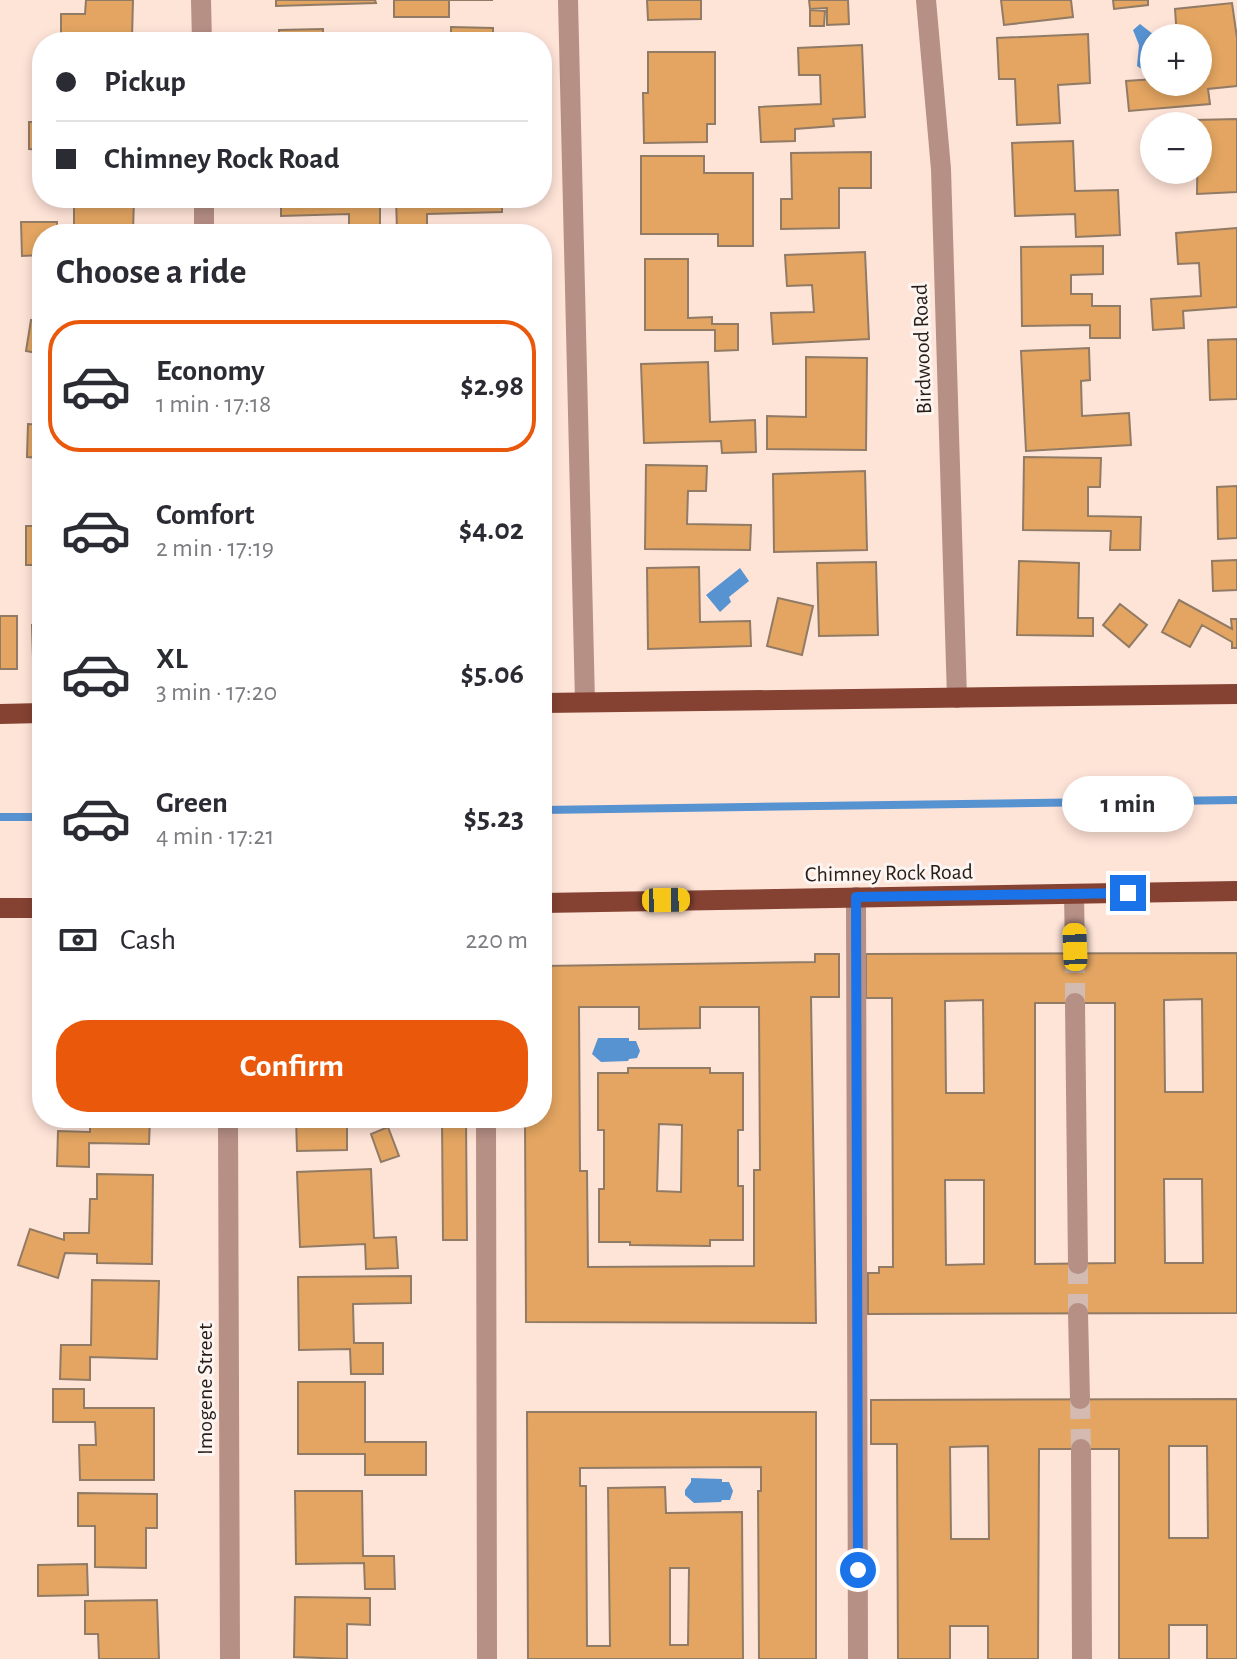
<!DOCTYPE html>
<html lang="en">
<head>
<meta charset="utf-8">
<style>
	:root { --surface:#fff; --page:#f7f7f7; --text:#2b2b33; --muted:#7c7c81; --line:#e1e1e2; --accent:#ea580c }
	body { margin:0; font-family:"Alegreya Sans",sans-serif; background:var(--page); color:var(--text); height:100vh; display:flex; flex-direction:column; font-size:30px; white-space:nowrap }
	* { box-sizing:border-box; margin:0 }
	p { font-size:26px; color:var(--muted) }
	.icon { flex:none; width:44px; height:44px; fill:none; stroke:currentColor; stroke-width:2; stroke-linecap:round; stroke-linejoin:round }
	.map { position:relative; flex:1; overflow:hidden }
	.sheet { position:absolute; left:32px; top:224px; width:520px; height:904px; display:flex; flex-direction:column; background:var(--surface); border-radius:32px; box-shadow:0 4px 12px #0003 }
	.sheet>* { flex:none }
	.top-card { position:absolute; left:32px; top:32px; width:520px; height:176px; border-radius:32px; box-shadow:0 4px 12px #0003; display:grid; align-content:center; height:176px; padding:0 24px; background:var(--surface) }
	.tools { position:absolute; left:1140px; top:24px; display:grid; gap:16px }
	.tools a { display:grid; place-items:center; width:72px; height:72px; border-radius:50%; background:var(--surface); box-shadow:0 4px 12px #0003; font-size:40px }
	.end { position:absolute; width:36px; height:36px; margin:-18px; border:10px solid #1a73e8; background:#fff; box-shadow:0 0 0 4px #fff }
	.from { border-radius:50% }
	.bubble { position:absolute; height:56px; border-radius:28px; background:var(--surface); box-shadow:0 4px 12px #0003; font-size:26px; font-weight:700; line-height:56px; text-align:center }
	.car { position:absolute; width:24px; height:48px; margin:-24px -12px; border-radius:10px; box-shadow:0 0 6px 2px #0007; background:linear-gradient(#f5c518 24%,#345 0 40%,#f5c518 0 76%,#345 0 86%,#f5c518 0) }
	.top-card b { display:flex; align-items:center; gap:28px; height:76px; font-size:30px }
	.top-card b+b { border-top:2px solid var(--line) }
	.top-card i { width:20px; height:20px; background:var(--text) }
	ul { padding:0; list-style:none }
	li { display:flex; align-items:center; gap:24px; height:132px; margin:0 16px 12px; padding:0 8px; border:4px solid transparent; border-radius:32px }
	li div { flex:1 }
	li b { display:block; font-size:30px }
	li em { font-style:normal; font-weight:700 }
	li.active { border-color:var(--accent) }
	li>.icon { width:72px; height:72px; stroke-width:1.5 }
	h2 { padding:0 24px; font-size:36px; line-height:96px }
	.pay { display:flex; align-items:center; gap:20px; height:88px; padding:0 24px; font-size:30px }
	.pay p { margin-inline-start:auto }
	.action { display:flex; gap:16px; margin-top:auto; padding:16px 24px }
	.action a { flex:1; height:92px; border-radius:32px; background:var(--accent); color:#fff; font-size:32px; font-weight:700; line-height:92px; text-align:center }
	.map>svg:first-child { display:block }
	.water { fill:#5792d1 }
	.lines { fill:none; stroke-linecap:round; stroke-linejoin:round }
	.stream { stroke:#5792d1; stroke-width:8 }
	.building { fill:#e3a561; stroke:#917b65; stroke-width:2; fill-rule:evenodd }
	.minor-tunnel { stroke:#d3bbb1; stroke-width:20; stroke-dasharray:20 10; stroke-linecap:butt }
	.minor { stroke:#b68f85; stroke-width:20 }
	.major { stroke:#854232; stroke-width:20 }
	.route { stroke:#1a73e8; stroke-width:10 }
	.labels { text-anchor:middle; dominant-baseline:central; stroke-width:6; stroke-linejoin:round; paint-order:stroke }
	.street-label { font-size:22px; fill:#281d17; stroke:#fcf5f2 }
</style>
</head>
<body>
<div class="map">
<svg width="1237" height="1659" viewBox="0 0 1237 1659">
	<rect width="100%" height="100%" fill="#fee3d7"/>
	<path class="water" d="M1140,24L1158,38H1154V69L1146,72L1137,66L1139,45L1133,30Z
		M740,568L749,581L729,597L731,602L720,612L706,595Z
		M598,1038H629V1041H636L640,1051L637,1058L629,1059L628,1061L601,1062L592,1054Z
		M691,1478L722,1479V1482H729L733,1491L730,1500H722L721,1502L694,1503L685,1495V1490L691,1482Z"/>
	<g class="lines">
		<path class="stream" d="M542,810L1237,800
			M0,817H42"/>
	</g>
	<path class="building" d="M86,0H133L132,37L61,36V14H85Z
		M276,0H375L376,3L276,6Z
		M394,0H493H449V17H394Z
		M647,0H701V19L648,20Z
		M809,0H848L849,24L827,25V8L810,9Z
		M1001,0H1071L1073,17L1004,25Z
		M1113,0H1148V5L1114,9Z
		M1232,3L1237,38V86L1208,89L1210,104L1129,111L1126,81L1154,79V82H1198V38H1177L1175,9Z
		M810,10L825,11L824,26H810Z
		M451,27L493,28V42H451Z
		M323,29V42H279V30Z
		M1088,34L1090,83L1058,85L1060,123L1017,125L1015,79H999L997,38Z
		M862,45L865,117L833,119L834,126L795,129V141L761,142L759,107L821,104L820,75H799L798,48Z
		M648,52H715V124H707V142L644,143L643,93H648Z
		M1237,119V192L1197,194L1198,126H1194V120Z
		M29,122H42V150L29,149Z
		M1073,141L1075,191L1118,190L1120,235L1076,237L1075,214L1015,216L1012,143Z
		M871,152V188H839V228L781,229V199H792L791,153Z
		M641,156H704V173H753V246H718V234H641Z
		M74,198H134L133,231L74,230Z
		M281,198H380V231L349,232V214L281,216Z
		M396,198H502V212L427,214V230L397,231Z
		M21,222H57V234H42V255L22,256Z
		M1237,228V307L1183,311L1184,328L1153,330L1151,299L1201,296L1199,263L1178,264L1176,233Z
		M1103,246V274L1071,275V294H1092V306H1120V338H1090V325L1022,326L1021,247Z
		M865,252L869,339L773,344L771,313L814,312L812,285L787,286L785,255Z
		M645,259H688V318L712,317V324H738V350L715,351V330H645Z
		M31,320L42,322V354L26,351Z
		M1237,339V399L1210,400L1208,340Z
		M1089,348L1090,380L1081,381L1082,416L1129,413L1131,445L1026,451L1021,351Z
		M806,357L867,358L866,450L767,449V416L806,417Z
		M708,362L710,422L755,420L756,452L722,453L721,441L644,443L641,364Z
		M28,424L42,425V458L27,457Z
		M1024,457L1101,458L1100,487H1088V516L1141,517L1140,550H1110L1111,531L1023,530Z
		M646,465L707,466L706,491H688L687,524L751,525L750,550L645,549Z
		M865,471L867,550L774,552L773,474Z
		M1237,486V538L1218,539L1217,487Z
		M26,526H42V565H26Z
		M1237,560V590L1213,591L1212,561Z
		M1019,561L1079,563L1078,618H1093V636L1017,635Z
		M876,562L878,635L819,636L817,563Z
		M699,567L700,622L750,621L751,646L648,649L647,568Z
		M778,598L813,606L802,655L767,646Z
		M1179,600L1232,629L1231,619H1237V648H1232V642L1202,625L1190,647L1162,632Z
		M1120,604L1147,625L1129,647L1103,625Z
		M0,616H17V669H0Z
		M32,625H42V658H33Z
		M1237,953V1313L868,1314V1273H879V1267H893L892,998H866V954ZM1202,999L1203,1092H1165L1164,1000ZM983,1000L984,1093H946L945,1001ZM1035,1003H1115V1263L1035,1264ZM1164,1179H1202L1203,1263H1165ZM945,1180H984V1264L946,1265Z
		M815,954H839V997H811L816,1323L526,1322L525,1118H542V966L815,962ZM579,1007H639V1029L700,1028V1007H759L760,1170H754V1266L588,1267L587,1171H580Z
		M628,1068H710V1073H743V1130H738V1186H743V1240H710V1246L630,1245V1242H599V1189H604V1130H598V1073H628ZM659,1124L682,1125L681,1192L657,1191Z
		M110,1118H150L149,1144L89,1143V1167L57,1166L58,1131L90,1132V1122H110Z
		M296,1118H347V1150L297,1151Z
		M442,1118H466L467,1240H443Z
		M388,1127L399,1156L381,1162L371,1134Z
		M371,1169L374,1238L396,1237L398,1268L366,1269L365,1244L300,1247L297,1172Z
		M97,1174L153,1175L152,1264L97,1263V1254L65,1253L58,1278L18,1265L30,1229L64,1240V1233H89L90,1199H97Z
		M411,1276V1303L353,1304L354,1343H383V1374H351L350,1349L299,1350L298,1277Z
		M92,1280L159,1281L157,1359L90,1357V1380L60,1379L61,1345H91Z
		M298,1382H365V1442H426V1475H365V1454H298Z
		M53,1389H84V1408H154V1480H80L79,1445H96L95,1422H53Z
		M1237,1399V1659H1207V1625H1169V1659H1119V1449H1039L1038,1659H988V1626H950V1659H898L897,1444H871V1400ZM988,1446L989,1539H951L950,1447ZM1169,1446H1207L1208,1538H1169Z
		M527,1412H816V1659H759L758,1491H761V1467L580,1468V1486H586L587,1646H610L608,1488L665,1487L666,1513L742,1512L743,1659H528ZM670,1568H689L688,1645H670Z
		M295,1491H362L363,1556H394L395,1589H365L364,1563L296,1564Z
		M78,1493L157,1494V1528H146V1568L95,1567V1526H78Z
		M87,1564L88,1595L38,1596V1565Z
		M295,1597L370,1598V1625L347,1624V1659L294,1657Z
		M157,1600L159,1659H99L98,1634H85V1601Z"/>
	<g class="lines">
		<path class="minor-tunnel" d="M1075,953V1003
			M1078,1264V1313
			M1080,1399L1081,1449"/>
		<path class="minor" d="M201,0L202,42
			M568,0L585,702
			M926,0L941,169L957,698
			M204,198V234
			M1074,894L1075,953
			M856,897L858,1659
			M1075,1003L1078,1264
			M228,1118L230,1659
			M486,1118L487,1659
			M1078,1313L1080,1399
			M1081,1449L1082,1659"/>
		<path class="major" d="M542,703L1237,694
			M0,714L42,713
			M542,903L1237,891
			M0,908H42"/>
	</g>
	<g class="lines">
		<path class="route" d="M858,1570L856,897L1128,893"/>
	</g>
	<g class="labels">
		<g class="street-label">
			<text transform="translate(922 349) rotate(-92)">Birdwood Road</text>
			<text transform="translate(889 873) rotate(-1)">Chimney Rock Road</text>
			<text transform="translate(205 1389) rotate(-90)">Imogene Street</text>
		</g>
	</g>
</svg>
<div class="tools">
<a>+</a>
<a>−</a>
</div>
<i class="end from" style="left:858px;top:1570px"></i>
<i class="end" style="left:1128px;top:893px"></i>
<div class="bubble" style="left:1062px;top:776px;width:132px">1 min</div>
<i class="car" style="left:666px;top:900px;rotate:89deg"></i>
<i class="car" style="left:1075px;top:947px;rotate:358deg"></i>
<div class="top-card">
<b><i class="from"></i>Pickup</b>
<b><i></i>Chimney Rock Road</b>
</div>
<section class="sheet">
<h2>Choose a ride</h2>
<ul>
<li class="active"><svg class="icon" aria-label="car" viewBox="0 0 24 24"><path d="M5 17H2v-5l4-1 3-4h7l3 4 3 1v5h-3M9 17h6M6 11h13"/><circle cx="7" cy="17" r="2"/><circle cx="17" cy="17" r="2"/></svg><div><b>Economy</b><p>1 min · 17:18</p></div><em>$2.98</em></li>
<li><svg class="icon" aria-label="car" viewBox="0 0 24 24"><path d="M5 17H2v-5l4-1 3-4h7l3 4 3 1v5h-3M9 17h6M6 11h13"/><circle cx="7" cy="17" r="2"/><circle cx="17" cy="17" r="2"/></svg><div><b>Comfort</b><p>2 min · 17:19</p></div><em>$4.02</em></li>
<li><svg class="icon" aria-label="car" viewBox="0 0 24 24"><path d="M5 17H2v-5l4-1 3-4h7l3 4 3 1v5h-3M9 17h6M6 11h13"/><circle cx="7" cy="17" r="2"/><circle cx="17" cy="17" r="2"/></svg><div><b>XL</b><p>3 min · 17:20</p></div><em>$5.06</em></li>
<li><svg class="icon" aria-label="car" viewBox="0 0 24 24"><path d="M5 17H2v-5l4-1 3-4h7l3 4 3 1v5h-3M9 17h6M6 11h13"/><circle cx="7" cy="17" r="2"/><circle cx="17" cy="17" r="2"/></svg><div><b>Green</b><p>4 min · 17:21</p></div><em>$5.23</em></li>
</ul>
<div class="pay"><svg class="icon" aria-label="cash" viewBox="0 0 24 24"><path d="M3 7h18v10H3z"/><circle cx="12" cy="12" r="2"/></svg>Cash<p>220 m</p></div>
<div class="action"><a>Confirm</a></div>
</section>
</div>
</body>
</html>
